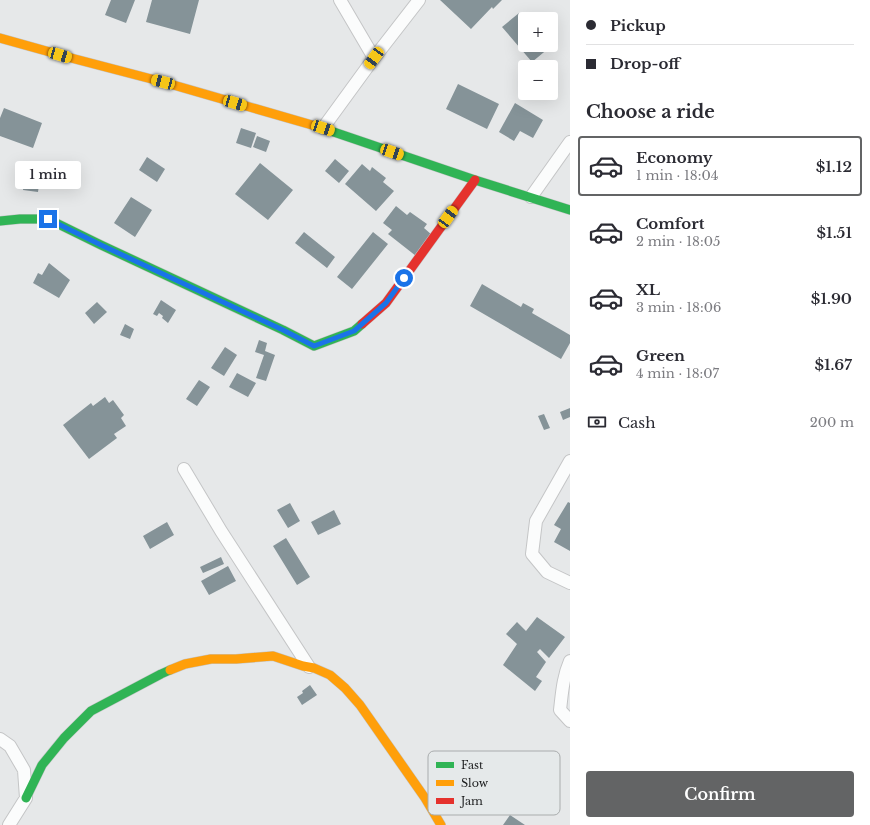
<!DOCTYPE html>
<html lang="en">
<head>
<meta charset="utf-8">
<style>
	:root { --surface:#fff; --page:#f7f7f7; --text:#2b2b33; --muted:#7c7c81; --line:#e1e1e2; --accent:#636465 }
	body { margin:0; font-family:"Libre Baskerville",serif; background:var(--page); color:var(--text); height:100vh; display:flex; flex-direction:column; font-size:15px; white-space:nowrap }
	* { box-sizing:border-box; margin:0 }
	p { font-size:13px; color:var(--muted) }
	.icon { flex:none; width:22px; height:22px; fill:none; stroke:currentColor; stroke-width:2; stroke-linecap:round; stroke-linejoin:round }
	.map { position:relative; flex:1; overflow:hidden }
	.details { display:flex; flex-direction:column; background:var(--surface); width:300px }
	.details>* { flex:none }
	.banner { display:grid; align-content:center; height:88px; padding:0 16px; background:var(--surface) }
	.fabs { position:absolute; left:518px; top:12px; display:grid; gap:8px }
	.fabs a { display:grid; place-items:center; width:40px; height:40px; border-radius:4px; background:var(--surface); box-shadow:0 4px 16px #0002; font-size:20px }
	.end { position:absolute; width:18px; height:18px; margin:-9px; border:5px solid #1a73e8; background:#fff; box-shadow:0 0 0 2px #fff }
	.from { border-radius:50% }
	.bubble { position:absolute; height:28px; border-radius:4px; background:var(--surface); box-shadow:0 4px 16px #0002; font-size:13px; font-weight:600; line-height:28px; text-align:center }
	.car { position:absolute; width:12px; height:24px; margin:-12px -6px; border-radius:5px; box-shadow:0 0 3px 1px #0007; background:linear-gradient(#f5c518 24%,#345 0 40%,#f5c518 0 76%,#345 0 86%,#f5c518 0) }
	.banner b { display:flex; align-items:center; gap:14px; height:38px; font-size:15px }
	.banner b+b { border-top:1px solid var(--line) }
	.banner i { width:10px; height:10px; background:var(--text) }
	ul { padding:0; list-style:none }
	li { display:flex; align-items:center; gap:12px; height:60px; margin:0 8px 6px; padding:0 8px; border:2px solid transparent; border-radius:4px }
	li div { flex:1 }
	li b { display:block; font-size:15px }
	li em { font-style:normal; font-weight:600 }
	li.selected { border-color:var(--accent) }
	li>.icon { width:36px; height:36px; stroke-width:1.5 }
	h2 { padding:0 16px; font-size:18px; line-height:48px }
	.pay { display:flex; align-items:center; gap:10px; height:44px; padding:0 16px; font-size:15px }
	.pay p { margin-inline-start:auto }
	.action { display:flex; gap:8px; margin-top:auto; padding:8px 16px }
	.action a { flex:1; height:46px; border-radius:4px; background:var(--accent); color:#fff; font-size:16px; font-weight:600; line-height:46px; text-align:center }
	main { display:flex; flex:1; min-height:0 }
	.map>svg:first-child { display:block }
	.building { fill:#859398 }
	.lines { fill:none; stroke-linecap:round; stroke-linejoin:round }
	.street-casing { stroke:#c4c5c6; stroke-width:14 }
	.fast-casing { stroke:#c4c5c6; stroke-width:10 }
	.slow-casing { stroke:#c4c5c6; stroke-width:10 }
	.jam-casing { stroke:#c4c5c6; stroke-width:10 }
	.street { stroke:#fbfcfc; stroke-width:12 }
	.fast { stroke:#30b455; stroke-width:9 }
	.slow { stroke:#ff9f0a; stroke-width:9 }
	.jam { stroke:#e5322d; stroke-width:9 }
	.route { stroke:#1a73e8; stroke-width:5 }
	.key { fill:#e5e9ea; stroke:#a9acad; stroke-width:1 }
	.key-label { font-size:11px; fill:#1c1d1e }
</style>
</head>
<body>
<main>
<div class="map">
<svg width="570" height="825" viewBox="0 0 570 825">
	<rect width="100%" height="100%" fill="#e6e8e9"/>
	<path class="building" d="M111,0H135L126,23L105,15Z
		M152,0H199L190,34L146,22Z
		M440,0H502L493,9L492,7L471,29Z
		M519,13L525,19V45H547L549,48L532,62L502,27Z
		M458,84L499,104L487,129L446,109Z
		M515,103L543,120L533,138L520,131L514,141L499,132Z
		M4,108L42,123L33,148L0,136V118Z
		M241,128L256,133L251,148L236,143Z
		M257,136L270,141L266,152L253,147Z
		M147,157L165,169L157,182L139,170Z
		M335,159L349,171L339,183L325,171Z
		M260,163L293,190L268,220L235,194Z
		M362,164L370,171L372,167L386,178L383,182L394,191L376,211L345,184Z
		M26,168L41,170L38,192L23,190Z
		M131,197L152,210L135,237L114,223Z
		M396,206L407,215L410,212L427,224L424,228L432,235L416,256L388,234L392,230L383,223Z
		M304,232L335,257L327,268L295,243Z
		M373,232L388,244L352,289L337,277Z
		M49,263L70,280L59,298L33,283L38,273L42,275Z
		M482,284L521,307L523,303L534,309L532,313L570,335V343L561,359L470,306Z
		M161,300L176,310L168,323L162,318L163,316L159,313L157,316L153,314Z
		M97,302L107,312L94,324L85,313Z
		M125,324L134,329L130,339L120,335Z
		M259,340L267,343L265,351L275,355L266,381L256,378L264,355L255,352Z
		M225,347L237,355L224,376L211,368Z
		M237,373L256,383L248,397L229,387Z
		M199,380L210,387L197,406L186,399Z
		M105,397L109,403L113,400L124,415L121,418L126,426L114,434L117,438L89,459L63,425L91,403L93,406Z
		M570,408V417L563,420L560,412Z
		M544,414L550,428L544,430L538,416Z
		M568,502L570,503V551L554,542L561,529L554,525Z
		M290,503L300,521L288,528L277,510Z
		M334,510L341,524L318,535L311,522Z
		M167,522L174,535L150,549L143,536Z
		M286,538L310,577L297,585L273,546Z
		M221,557L224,564L203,573L200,567Z
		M228,566L236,581L209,595L201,581Z
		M537,617L565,637L549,658L540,649L537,652L546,662L536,677L542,681L535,691L503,665L517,644L506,634L517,622L526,631Z
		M310,685L317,695L302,705L297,697L303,693L302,691Z
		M510,815L525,825H503Z"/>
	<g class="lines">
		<g class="street-casing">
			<path id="street" d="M340,0L374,58
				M323,128L374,58L419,0
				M531,197L570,142
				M570,461L536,521L532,554L547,572L570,583
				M184,469L221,531L309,667
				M570,661C563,677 562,693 560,710L570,721
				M0,739L10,746L24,770L26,798L9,825"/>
		</g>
		<g class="fast-casing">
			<path id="fast" d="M319,127L475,180L570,210
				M0,221L20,219H48L101,245L283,330L314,346L354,331L362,324
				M26,798L42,765L64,738L91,711L161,674L170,670"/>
		</g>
		<g class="slow-casing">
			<path id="slow" d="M0,38L75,59L163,82L319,127
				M170,670L185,664L211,659H236L273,656L303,666L314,668L330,675L345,688L360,705L425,798L441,825"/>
		</g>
		<g class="jam-casing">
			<path id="jam" d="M362,324L386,303L475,180"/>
		</g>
		<use href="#street" class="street"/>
		<use href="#fast" class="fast"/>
		<use href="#slow" class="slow"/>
		<use href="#jam" class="jam"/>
	</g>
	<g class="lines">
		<path class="route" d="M48,219L101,245L283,330L314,346L354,331L386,303L404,278"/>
	</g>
	<rect x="428" y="751" width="132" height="64" rx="6" class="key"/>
	<rect x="436" y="762" width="18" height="6" fill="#30b455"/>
	<rect x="436" y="780" width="18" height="6" fill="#ff9f0a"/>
	<rect x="436" y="798" width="18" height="6" fill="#e5322d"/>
	<g class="key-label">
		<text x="461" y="769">Fast</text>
		<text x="461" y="787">Slow</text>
		<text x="461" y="805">Jam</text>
	</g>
</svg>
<div class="fabs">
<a>+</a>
<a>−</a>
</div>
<i class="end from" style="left:404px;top:278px"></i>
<i class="end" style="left:48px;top:219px"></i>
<div class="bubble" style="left:15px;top:161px;width:66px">1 min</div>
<i class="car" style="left:60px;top:55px;rotate:106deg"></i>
<i class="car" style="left:374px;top:58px;rotate:216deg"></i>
<i class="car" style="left:163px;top:82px;rotate:285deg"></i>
<i class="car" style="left:235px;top:103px;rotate:106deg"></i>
<i class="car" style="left:323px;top:128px;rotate:108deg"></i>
<i class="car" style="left:392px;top:152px;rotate:109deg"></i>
<i class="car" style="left:448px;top:217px;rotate:36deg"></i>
</div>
<section class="details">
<div class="banner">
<b><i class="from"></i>Pickup</b>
<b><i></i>Drop-off</b>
</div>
<h2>Choose a ride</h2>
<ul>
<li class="selected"><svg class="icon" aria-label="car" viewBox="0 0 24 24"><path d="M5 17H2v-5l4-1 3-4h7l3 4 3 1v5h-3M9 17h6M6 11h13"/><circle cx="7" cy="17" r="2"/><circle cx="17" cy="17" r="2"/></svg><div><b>Economy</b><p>1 min · 18:04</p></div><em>$1.12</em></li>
<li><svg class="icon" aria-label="car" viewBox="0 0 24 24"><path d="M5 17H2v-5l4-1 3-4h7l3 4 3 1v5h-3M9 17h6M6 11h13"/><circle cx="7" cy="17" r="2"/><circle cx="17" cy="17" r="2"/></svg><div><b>Comfort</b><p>2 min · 18:05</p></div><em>$1.51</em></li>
<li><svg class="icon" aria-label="car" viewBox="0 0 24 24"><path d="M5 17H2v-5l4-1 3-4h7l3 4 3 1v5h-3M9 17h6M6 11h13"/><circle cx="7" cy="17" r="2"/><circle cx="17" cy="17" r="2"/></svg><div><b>XL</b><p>3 min · 18:06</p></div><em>$1.90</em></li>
<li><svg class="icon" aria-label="car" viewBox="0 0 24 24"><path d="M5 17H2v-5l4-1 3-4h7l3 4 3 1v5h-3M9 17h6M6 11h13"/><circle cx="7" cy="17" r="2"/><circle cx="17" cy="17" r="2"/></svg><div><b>Green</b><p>4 min · 18:07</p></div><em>$1.67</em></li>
</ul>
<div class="pay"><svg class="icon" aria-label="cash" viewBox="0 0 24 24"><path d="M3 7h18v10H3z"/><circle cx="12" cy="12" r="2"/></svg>Cash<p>200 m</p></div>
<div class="action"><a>Confirm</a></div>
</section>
</main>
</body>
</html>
